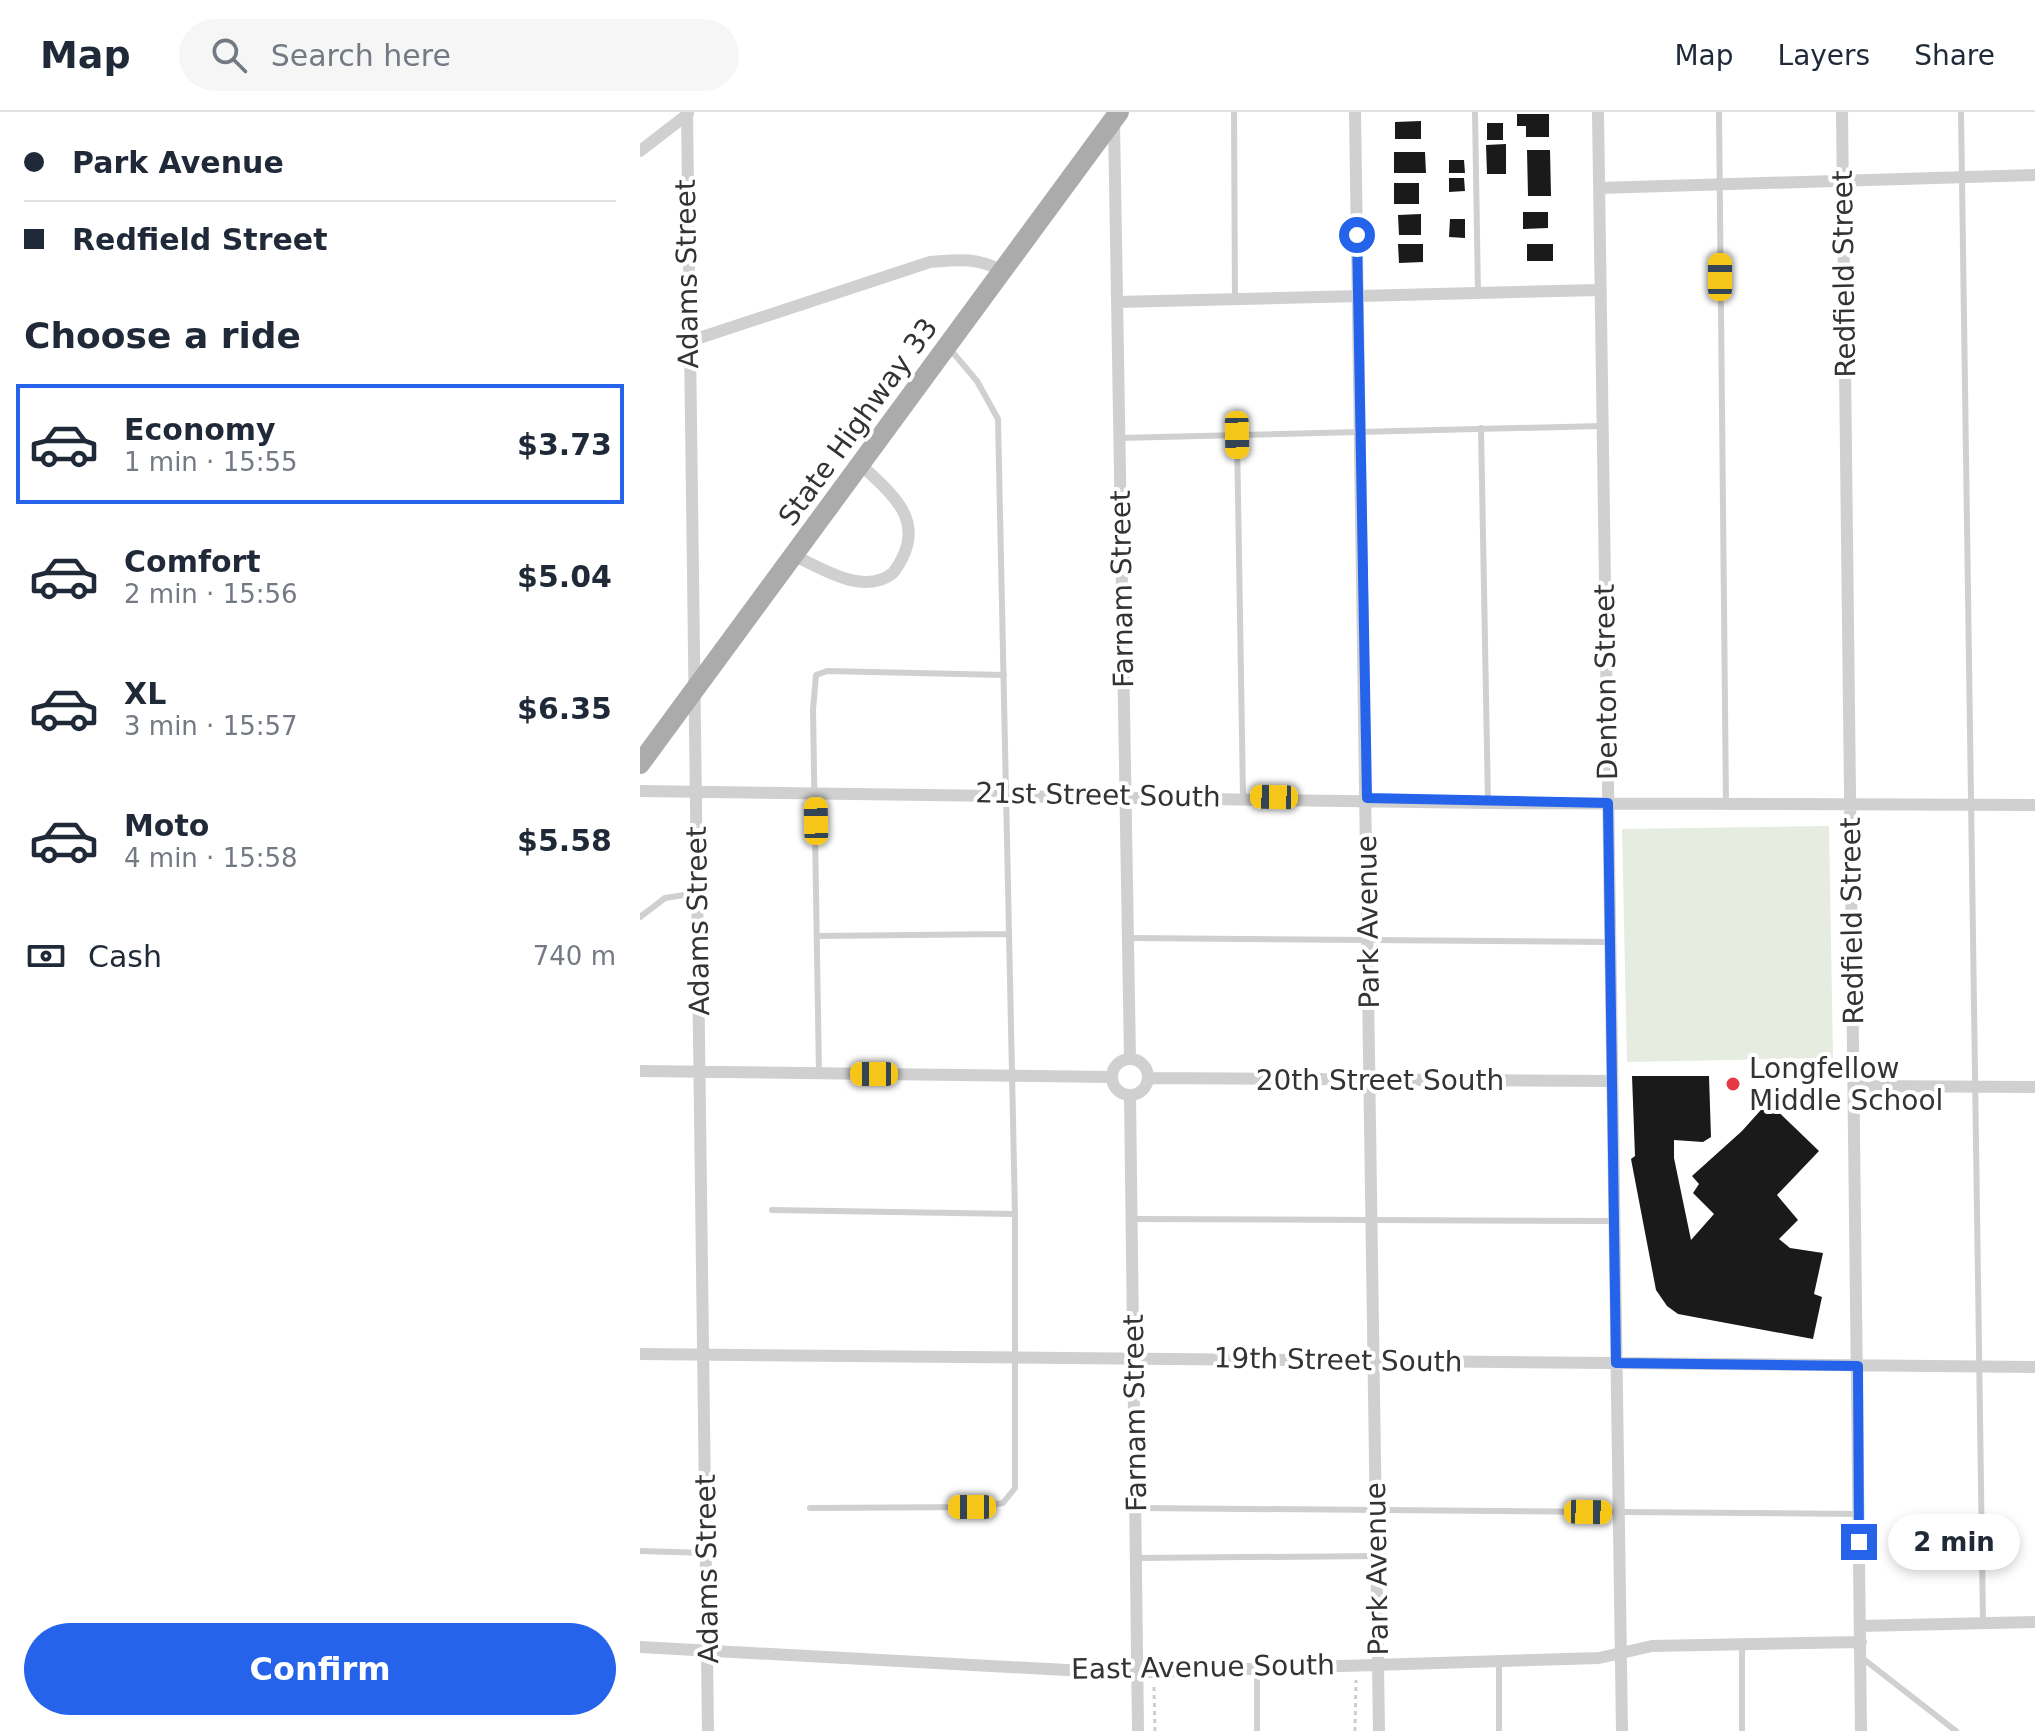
<!DOCTYPE html>
<html lang="en">
<head>
<meta charset="utf-8">
<style>
	:root { --surface:#fff; --page:#f6f6f7; --text:#1f2937; --muted:#747a83; --line:#e0e1e3; --accent:#2563eb }
	body { margin:0; font-family:"DejaVu Sans",sans-serif; background:var(--page); color:var(--text); height:100vh; display:flex; flex-direction:column; font-size:30px; white-space:nowrap }
	* { box-sizing:border-box; margin:0 }
	p { font-size:26px; color:var(--muted) }
	.icon { flex:none; width:44px; height:44px; fill:none; stroke:currentColor; stroke-width:2; stroke-linecap:round; stroke-linejoin:round }
	.map { position:relative; flex:1; overflow:hidden }
	.side { display:flex; flex-direction:column; background:var(--surface); width:640px }
	.side>* { flex:none }
	.top-card { display:grid; align-content:center; height:176px; padding:0 24px; background:var(--surface) }
	.end { position:absolute; width:36px; height:36px; margin:-18px; border:10px solid #2563eb; background:#fff; box-shadow:0 0 0 4px #fff }
	.from { border-radius:50% }
	.bubble { position:absolute; height:56px; border-radius:28px; background:var(--surface); box-shadow:0 4px 12px #0003; font-size:26px; font-weight:600; line-height:56px; text-align:center }
	.car { position:absolute; width:24px; height:48px; margin:-24px -12px; border-radius:10px; box-shadow:0 0 6px 2px #0007; background:linear-gradient(#f5c518 24%,#345 0 40%,#f5c518 0 76%,#345 0 86%,#f5c518 0) }
	.top-card b { display:flex; align-items:center; gap:28px; height:76px; font-size:30px }
	.top-card b+b { border-top:2px solid var(--line) }
	.top-card i { width:20px; height:20px; background:var(--text) }
	ul { padding:0; list-style:none }
	li { display:flex; align-items:center; gap:24px; height:120px; margin:0 16px 12px; padding:0 8px; border:4px solid transparent; border-radius:0px }
	li div { flex:1 }
	li b { display:block; font-size:30px }
	li em { font-style:normal; font-weight:600 }
	li.selected { border-color:var(--accent) }
	li>.icon { width:72px; height:72px; stroke-width:1.5 }
	h2 { padding:0 24px; font-size:36px; line-height:96px }
	.pay { display:flex; align-items:center; gap:20px; height:88px; padding:0 24px; font-size:30px }
	.pay p { margin-inline-start:auto }
	.primary-button { display:flex; gap:16px; margin-top:auto; padding:16px 24px }
	.primary-button a { flex:1; height:92px; border-radius:48px; background:var(--accent); color:#fff; font-size:32px; font-weight:600; line-height:92px; text-align:center }
	header { display:flex; align-items:center; gap:48px; box-sizing:border-box; height:112px; padding:0 40px; background:var(--surface); border-bottom:2px solid var(--line) }
	header strong { font-size:38px }
	nav { display:flex; gap:44px; margin-inline-start:auto; font-size:28px }
	.search { width:560px; height:72px; background:var(--page); display:flex; align-items:center; gap:20px; box-sizing:border-box; padding:0 28px; border-radius:44px; color:var(--muted); font-size:30px }
	main { display:flex; flex:1; min-height:0 }
	.map>svg:first-child { display:block }
	.green { fill:#e6ecdf }
	.building { fill:#1a1a1a }
	.lines { fill:none; stroke-linecap:round; stroke-linejoin:round }
	.path { stroke:#cdcdcd; stroke-width:3; stroke-dasharray:4 4; stroke-linecap:butt }
	.service { stroke:#d0d0d0; stroke-width:6 }
	.minor { stroke:#d0d0d0; stroke-width:12 }
	.primary { stroke:#ababab; stroke-width:20 }
	.route { stroke:#2563eb; stroke-width:10 }
	.poi-dot { fill:#e63946; stroke:#fff; stroke-width:3 }
	.labels { text-anchor:middle; dominant-baseline:central; stroke-width:8; stroke-linejoin:round; paint-order:stroke }
	.street-label { font-size:28px; fill:#333; stroke:#fff }
	.poi-label { font-size:28px; fill:#333; stroke:#fff; text-anchor:start }
</style>
</head>
<body>
<header>
<strong>Map</strong>
<div class="search"><svg class="icon" aria-label="search" viewBox="0 0 24 24"><circle cx="10" cy="10" r="6"/><path d="M15 15l6 6"/></svg>Search here</div>
<nav><a>Map</a><a>Layers</a><a>Share</a></nav>
</header>
<main>
<section class="side">
<div class="top-card">
<b><i class="from"></i>Park Avenue</b>
<b><i></i>Redfield Street</b>
</div>
<h2>Choose a ride</h2>
<ul>
<li class="selected"><svg class="icon" aria-label="car" viewBox="0 0 24 24"><path d="M5 17H2v-5l4-1 3-4h7l3 4 3 1v5h-3M9 17h6M6 11h13"/><circle cx="7" cy="17" r="2"/><circle cx="17" cy="17" r="2"/></svg><div><b>Economy</b><p>1 min · 15:55</p></div><em>$3.73</em></li>
<li><svg class="icon" aria-label="car" viewBox="0 0 24 24"><path d="M5 17H2v-5l4-1 3-4h7l3 4 3 1v5h-3M9 17h6M6 11h13"/><circle cx="7" cy="17" r="2"/><circle cx="17" cy="17" r="2"/></svg><div><b>Comfort</b><p>2 min · 15:56</p></div><em>$5.04</em></li>
<li><svg class="icon" aria-label="car" viewBox="0 0 24 24"><path d="M5 17H2v-5l4-1 3-4h7l3 4 3 1v5h-3M9 17h6M6 11h13"/><circle cx="7" cy="17" r="2"/><circle cx="17" cy="17" r="2"/></svg><div><b>XL</b><p>3 min · 15:57</p></div><em>$6.35</em></li>
<li><svg class="icon" aria-label="car" viewBox="0 0 24 24"><path d="M5 17H2v-5l4-1 3-4h7l3 4 3 1v5h-3M9 17h6M6 11h13"/><circle cx="7" cy="17" r="2"/><circle cx="17" cy="17" r="2"/></svg><div><b>Moto</b><p>4 min · 15:58</p></div><em>$5.58</em></li>
</ul>
<div class="pay"><svg class="icon" aria-label="cash" viewBox="0 0 24 24"><path d="M3 7h18v10H3z"/><circle cx="12" cy="12" r="2"/></svg>Cash<p>740 m</p></div>
<div class="primary-button"><a>Confirm</a></div>
</section>
<div class="map">
<svg width="1395" height="1619" viewBox="0 0 1395 1619">
	<rect width="100%" height="100%" fill="#fff"/>
	<path class="green" d="M1189,714L1193,946L987,950L982,717Z"/>
	<path class="building" d="M877,2H909V25H886V14H877Z
		M781,9V27H755V10Z
		M847,11H863V28H847Z
		M866,32V62H847L846,33Z
		M887,38H910L911,84H888Z
		M754,40H785L786,61H754Z
		M809,48H824L825,61H809Z
		M809,66H824L825,79L809,80Z
		M754,71H779V92H754Z
		M883,100H908V116L883,117Z
		M781,102V123H759L758,103Z
		M810,107H825V126L809,125Z
		M758,132H783V150L759,151Z
		M887,132H913V149H887Z
		M992,964H1069L1071,1025L1063,1030L1034,1028V1046L1051,1128L1074,1102L1053,1081L1059,1072L1052,1064L1102,1019L1128,990L1179,1039L1137,1083L1158,1108L1139,1127L1150,1136L1183,1141L1174,1182L1182,1185L1173,1227L1038,1202L1027,1194L1016,1178L991,1047L995,1044Z"/>
	<g class="lines">
		<path class="path" d="M514,1575L515,1619
			M715,1619L716,1568"/>
		<path class="service" d="M594,0L595,187
			M835,0L838,182
			M1079,0L1086,692
			M1321,0L1343,1511
			M841,316L848,691
			M597,323L603,685
			M479,326L961,314
			M0,805L25,786L57,781
			M177,824L368,822
			M489,826L970,830
			M179,962L173,598L176,563L187,559L364,563
			M132,1098L375,1102
			M493,1107L974,1109
			M170,1396L332,1395L363,1391L375,1376V1102L358,307L337,269L309,236
			M496,1396L1219,1402
			M0,1439L66,1441
			M496,1446L737,1444
			M1221,1545L1316,1619
			M859,1549V1619
			M617,1619V1555
			M1102,1619V1533"/>
		<path class="minor" d="M47,0L68,1619
			M715,0L739,1619
			M958,0L982,1619
			M1202,0L1221,1619
			M474,10L490,947
			M0,39L48,2
			M959,76L1395,63
			M477,190L959,178
			M47,230L290,150C316,148 336,145 360,158
			M155,444C183,457 224,484 253,461C289,413 257,386 222,354
			M0,679L848,691L1395,693
			M472 965a18 18 0 1 1 36 0a18 18 0 1 1-36 0Z
			M0,959L471,965
			M508,966L972,969
			M1214,974L1395,975
			M490,983L498,1619
			M0,1242L1395,1255
			M1220,1514L1395,1510
			M0,1535L482,1561L959,1546L1012,1534L1221,1530"/>
		<path class="primary" d="M0,652L479,0"/>
	</g>
	<g class="lines">
		<path class="route" d="M717,123L727,686L968,691L976,1251L1218,1254L1219,1430"/>
	</g>
	<circle class="poi-dot" cx="1093" cy="972" r="8"/>
	<g class="labels">
		<g class="street-label">
			<text transform="translate(47 162) rotate(-91)">Adams Street</text>
			<text transform="translate(1204 162) rotate(-91)">Redfield Street</text>
			<text transform="translate(218 310) rotate(-54)">State Highway 33</text>
			<text transform="translate(482 477) rotate(-91)">Farnam Street</text>
			<text transform="translate(966 570) rotate(-91)">Denton Street</text>
			<text transform="translate(458 683) rotate(1)">21st Street South</text>
			<text transform="translate(58 809) rotate(-91)">Adams Street</text>
			<text transform="translate(1212 809) rotate(-91)">Redfield Street</text>
			<text transform="translate(728 810) rotate(-91)">Park Avenue</text>
			<text x="740" y="968">20th Street South</text>
			<text transform="translate(698 1248) rotate(1)">19th Street South</text>
			<text transform="translate(495 1301) rotate(-91)">Farnam Street</text>
			<text transform="translate(67 1457) rotate(-91)">Adams Street</text>
			<text transform="translate(737 1457) rotate(-91)">Park Avenue</text>
			<text transform="translate(563 1555) rotate(-1)">East Avenue South</text>
		</g>
		<g class="poi-label">
			<text x="1109" y="956">Longfellow<tspan x="1109" dy="32">Middle School</tspan></text>
		</g>
	</g>
</svg>
<i class="end from" style="left:717px;top:123px"></i>
<i class="end" style="left:1219px;top:1430px"></i>
<div class="bubble" style="left:1248px;top:1402px;width:132px">2 min</div>
<i class="car" style="left:1080px;top:165px;rotate:0deg"></i>
<i class="car" style="left:597px;top:323px;rotate:179deg"></i>
<i class="car" style="left:634px;top:685px;rotate:271deg"></i>
<i class="car" style="left:176px;top:709px;rotate:359deg"></i>
<i class="car" style="left:234px;top:962px;rotate:270deg"></i>
<i class="car" style="left:332px;top:1395px;rotate:270deg"></i>
<i class="car" style="left:948px;top:1400px;rotate:91deg"></i>
</div>
</main>
</body>
</html>
